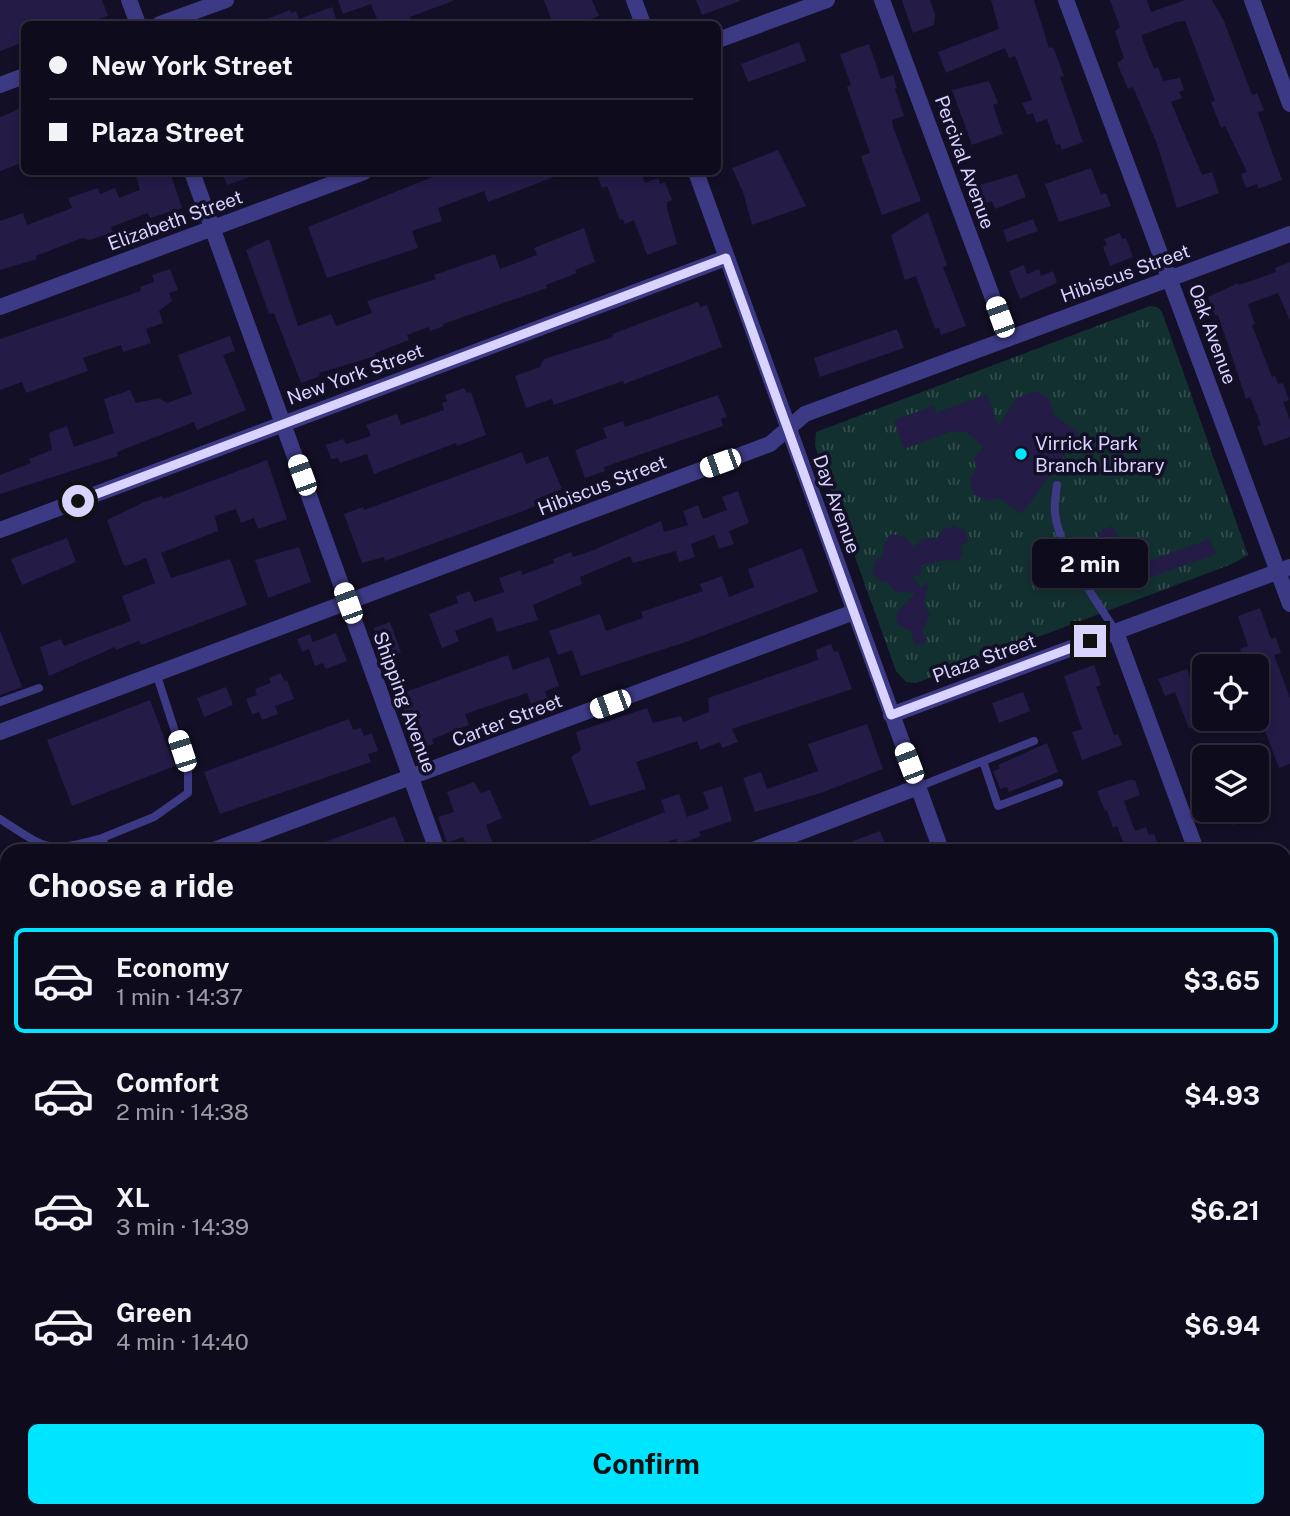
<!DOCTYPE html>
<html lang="en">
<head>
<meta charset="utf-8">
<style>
	:root { --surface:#0e0b1c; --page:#171425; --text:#f1f3f6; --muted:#9b9ba3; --line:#2e2b3b; --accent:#00e5ff }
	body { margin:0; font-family:"Public Sans",sans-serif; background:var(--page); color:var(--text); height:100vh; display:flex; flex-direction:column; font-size:26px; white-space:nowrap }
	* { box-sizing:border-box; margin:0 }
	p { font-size:23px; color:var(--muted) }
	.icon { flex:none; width:38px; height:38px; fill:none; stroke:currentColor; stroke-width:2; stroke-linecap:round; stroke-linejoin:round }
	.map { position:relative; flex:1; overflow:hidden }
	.sheet { position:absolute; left:0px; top:844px; width:1292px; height:674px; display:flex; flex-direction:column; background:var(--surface); border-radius:21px 21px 0 0; box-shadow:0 4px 10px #0003,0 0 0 2px var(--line) }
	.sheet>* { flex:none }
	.guide { position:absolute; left:21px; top:21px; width:700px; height:154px; border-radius:10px; box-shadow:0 4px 10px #0003,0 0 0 2px var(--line); display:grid; align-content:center; height:154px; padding:0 28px; background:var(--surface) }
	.buttons { position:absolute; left:1192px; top:654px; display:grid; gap:14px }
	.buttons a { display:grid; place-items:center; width:77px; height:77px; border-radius:10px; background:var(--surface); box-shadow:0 4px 10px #0003,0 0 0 2px var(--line); font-size:35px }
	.end { position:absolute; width:32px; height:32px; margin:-16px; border:9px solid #d9d4ff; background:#111; box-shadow:0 0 0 4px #111 }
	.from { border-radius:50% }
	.bubble { position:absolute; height:49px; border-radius:10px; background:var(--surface); box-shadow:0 4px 10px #0003,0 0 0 2px var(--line); font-size:23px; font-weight:700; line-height:49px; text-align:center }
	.car { position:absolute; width:21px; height:42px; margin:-21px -10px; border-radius:9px; box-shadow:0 0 5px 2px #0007; background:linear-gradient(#fff 24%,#345 0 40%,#fff 0 76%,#345 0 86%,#fff 0) }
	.guide b { display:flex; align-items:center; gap:24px; height:66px; font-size:26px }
	.guide b+b { border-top:2px solid var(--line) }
	.guide i { width:18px; height:18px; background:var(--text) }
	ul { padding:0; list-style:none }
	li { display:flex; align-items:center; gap:21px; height:105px; margin:0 14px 10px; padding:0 14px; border:4px solid transparent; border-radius:10px }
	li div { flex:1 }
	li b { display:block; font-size:26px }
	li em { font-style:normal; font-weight:700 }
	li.active { border-color:var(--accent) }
	li>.icon { width:63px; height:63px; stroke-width:1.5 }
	h2 { padding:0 28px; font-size:32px; line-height:84px }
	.cta { display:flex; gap:14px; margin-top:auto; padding:14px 28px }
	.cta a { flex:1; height:80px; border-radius:10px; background:var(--accent); color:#111; font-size:28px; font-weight:700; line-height:80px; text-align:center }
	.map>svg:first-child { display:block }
	.park { fill:url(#park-tufts) }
	.building { fill:#241b47 }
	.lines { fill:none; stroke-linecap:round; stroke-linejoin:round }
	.path { stroke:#2fb8b0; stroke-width:2.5; stroke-dasharray:3.5 5; stroke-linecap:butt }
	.lane { stroke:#3d3a85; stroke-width:8 }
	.street { stroke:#3d3a85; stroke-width:16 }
	.secondary { stroke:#6f6bff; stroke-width:18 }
	.primary { stroke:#c25bff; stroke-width:18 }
	.highway { stroke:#ff4fa3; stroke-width:21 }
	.rail { stroke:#00e5ff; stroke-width:4.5; stroke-dasharray:10 9; stroke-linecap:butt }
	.route { stroke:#d9d4ff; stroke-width:9 }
	.poi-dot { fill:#00e5ff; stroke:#130f26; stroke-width:2.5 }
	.labels { text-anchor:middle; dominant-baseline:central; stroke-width:7; stroke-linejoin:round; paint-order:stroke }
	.street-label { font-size:19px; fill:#d9d4ff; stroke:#130f26 }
	.poi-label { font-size:19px; fill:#d9d4ff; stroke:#130f26; text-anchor:start }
</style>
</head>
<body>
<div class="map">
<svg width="1290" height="1516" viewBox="0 0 1290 1516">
	<defs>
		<pattern id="park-tufts" width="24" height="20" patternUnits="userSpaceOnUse" patternTransform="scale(1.75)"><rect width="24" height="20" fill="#12302f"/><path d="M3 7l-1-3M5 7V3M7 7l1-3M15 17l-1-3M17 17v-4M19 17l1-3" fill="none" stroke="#344d4e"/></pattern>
	</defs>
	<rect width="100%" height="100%" fill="#130f26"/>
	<path class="park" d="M1150,306L1157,307L1162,312L1248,555L1232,564L916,683L906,682L896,671L815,446L816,432Z"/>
	<path class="building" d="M0,0H102L108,16L84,24H24V42L0,51Z
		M338,0H453V1L410,17L413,24H379L371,4L343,14Z
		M544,0H592L599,16L589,20L591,24H553Z
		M696,0H740V1L702,15Z
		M902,0H930L935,14L934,25L913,33Z
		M991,0H1034L1049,48L1053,47L1064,76L1060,77L1083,142L1062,150L1060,144L1056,145L1047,119L1036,123L1033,113L1027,115L1022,103L1032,100L1015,56L1009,58L1005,48L946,73L938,52L999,29Z
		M1110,0H1147L1151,12L1185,0H1212L1224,21L1252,95L1257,93L1264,110L1258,113L1282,180L1258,189L1257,184L1246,188L1241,174L1247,172L1225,126L1221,128L1211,102L1215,101L1185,21L1177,22L1142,35L1143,41L1154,69L1158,67L1163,81L1180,78L1184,90L1179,92L1182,98L1171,102L1202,175L1212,172L1219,193L1177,208L1157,144L1133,87L1128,89L1117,63L1124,58L1115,31L1120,27Z
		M332,7L338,24H254L290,10L291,13L296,11L299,19Z
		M799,42L806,61L748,82L741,64Z
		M869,44L881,79L893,75L897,88L895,89L904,116L892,120L893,127L921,201L882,215L861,156L870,153L847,87L851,85L840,54Z
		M989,81L998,103L993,105L1003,134L972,145L952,90Z
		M24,107V162L0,171V117Z
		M778,150L806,206L752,225L743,192L732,168Z
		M1091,168L1101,195L1106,193L1111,206L1059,222L1045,184Z
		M135,172H170L182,208L150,218L148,213L111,227L113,232L90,240L82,238L36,256L37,259L0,270V221L23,213L27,225L72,208L68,198L98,188L100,194L115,188L119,198L140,190Z
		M222,172H261V173L227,185Z
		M445,172H567L488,202L484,191L438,208L442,221L412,231L418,248L327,278L308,227Z
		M596,172H641L645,183L658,178L660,184L665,182L672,200L667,202V208L677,244L647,255L634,220L625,224L623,219L620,220L607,186L602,188Z
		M1017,174L1026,197L995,209L992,201L977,206L970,188Z
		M928,212L947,265L943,267L966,326L941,335L939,328L935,329L916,276L905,280L891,235Z
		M1033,219L1038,231L1007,242L1003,230Z
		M584,228L595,262L575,270L577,273L546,285L547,288L443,324L444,326L430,331L429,327L407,335L409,340L375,353L376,356L319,373L320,376L301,383L274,313L269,314L246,250L269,239L298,326L331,314L336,326L372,313L367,301L436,279L434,275L495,254L500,269L537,255L534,248Z
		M1120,233L1122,239L1126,238L1133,257L1110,266L1103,247L1107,245L1104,239Z
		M1290,262V321L1278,293L1248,304L1255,324L1252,325L1272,377L1275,375L1278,384L1283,383L1289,400L1283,402L1290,420V437L1264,446L1257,426L1261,425L1250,397L1246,399L1218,315L1215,316L1208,297L1238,283L1239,285L1276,272L1275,268Z
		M1024,265L1027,274L1039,269L1041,276L1053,271L1057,283L1020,299L1009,271Z
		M170,269L178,290L169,293L172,301L159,311L163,323L146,329L151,343L123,352L121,345L83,358L88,371L26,393L22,382L0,390V339L141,291L140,287L154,282L152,275Z
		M698,302L700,307L707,305L722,347L624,384L623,381L554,405L552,399L526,408L515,376L540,367L544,359L613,337L612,334Z
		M897,329L904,348L820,377L814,358Z
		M230,336L235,351L223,355L246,410L197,430L194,422L117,452L118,456L0,494V475L31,463L29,459L52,450L49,433L67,426L74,447L114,433L104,399L130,390L136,403L159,398L167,403L192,394L178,355Z
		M464,388L467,393L471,392L486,435L457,446L456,443L374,474L367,454L340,463L338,458L331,459L326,445L343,439L346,444L371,436L366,425L397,414L401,425L444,410L442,403L447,401L445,395Z
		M1035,391L1048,398L1054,415L1079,433L1022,514L999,498L987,501L973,494L970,479L976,469L974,459L984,446L966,432L952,431L904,449L894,420L933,406L936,413L987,394L998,426L1017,398Z
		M718,395L727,417L721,419L723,426L604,467L605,471L585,478L575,450L607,438L603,428L623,421L625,427Z
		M522,452L526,464L548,456L562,489L539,498L541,504L526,510L385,561L384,557L362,563L344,514L363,507L364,510Z
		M267,460L287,519L258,529L254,518L241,523L236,509L215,516L218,531L161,553L171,578L230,559L247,605L141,645L139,641L116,650L115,647L49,676L40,647L61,639L64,646L131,621L122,596L155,583L146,558L126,566L123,564L107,520L144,502L162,496L163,499Z
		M738,491L749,523L729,531L734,544L719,549L714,535L691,544L695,557L679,562L676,551L633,563L630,556L580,577L582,584L533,605L538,620L497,632L492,617L455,631L459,641L442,648L429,614L458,603L456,596L470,591L474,602L504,592L499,578L521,570L522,575L554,563L553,559L571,552L573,557L591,551L661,521L664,532L688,525L683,511L698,505L703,519L727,510L722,497Z
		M953,526L965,530L968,541L961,545L962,556L955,561L943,560L922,565L921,574L912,577L921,588L929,581L924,604L930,614L922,631L926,640L923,644L915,645L911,630L899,626L896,619L898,611L916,593L896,592L887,582L880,581L872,572L876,559L883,556L884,544L891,534L905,537L914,547L923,539L938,538L942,531Z
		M1113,526L1129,568L1210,539L1216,554L1117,589L1097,532Z
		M67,538L76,562L22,585L11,559Z
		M299,547L311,582L268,598L255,560Z
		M802,548L818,592L686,642L581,676L572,650L558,655L549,631L600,614L606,631L643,618L641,612L703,591L700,584L722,576L729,597L754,587L748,569Z
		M1260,608L1271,639L1276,637L1281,653L1274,655L1290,698V764L1279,768L1265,731L1262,732L1256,719V715L1268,711L1256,679V661L1244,664L1240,649L1248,646L1238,616Z
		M390,622L401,652L386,658L374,628Z
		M0,630L22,687L0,695Z
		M336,633L347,661L326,669L323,663L315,666L309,649L302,652L297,639L310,634L313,642Z
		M831,644L834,652L838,651L852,689L732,729L738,742L722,748L720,742L700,750L697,741L636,762L646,789L590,806L571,757L581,750L576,732L647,708L653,723L681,716L683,722L709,712L708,698L818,660L816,650Z
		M508,655L513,670L549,657L559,686L545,691L547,698L531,704L527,693L465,714L469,725L432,739L434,744L417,749L404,709L408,708L403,693Z
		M1094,665L1101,685L1096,687L1114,735L1118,734L1122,745L1082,760L1072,732L1082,729L1064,676Z
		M1187,669L1191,679L1195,678L1201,697L1204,696V723L1189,729L1175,692L1165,696L1158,679Z
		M281,673L284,681L287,680L294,699L275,706L278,714L262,720L259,712L252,714L246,699L257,695L255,689L271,683L269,678Z
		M226,687L233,705L204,717L197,698Z
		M1023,692L1030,711L999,723L992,703Z
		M150,700L175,766L72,806L47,740Z
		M349,719L353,730L361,728L364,736L372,733L378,751L368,754L371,762L220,814L204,772Z
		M867,724L883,769L821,793L755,812L743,778L761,772L767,789L818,771L808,744Z
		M1047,743L1058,772L1009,792L1007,787L1000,789L993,771L1000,768L998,765Z
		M1129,780H1135L1140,795L1124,801L1135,831L1146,827L1149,835L1154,834L1160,850H1126L1117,826L1113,828L1107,810L1105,811L1097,791Z
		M474,782L481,793L490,790L502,818L486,825L492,842L468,850L463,837L447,843L438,817L454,812L447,792Z
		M722,786L732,821L699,832L701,836L678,845L676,839L645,850H568L665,812L661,800L679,794L687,817L709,809L703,792Z
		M1228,810H1270V812L1233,825Z
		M395,816L408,850H306V849Z
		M880,831L887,850H832V849Z"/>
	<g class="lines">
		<path class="path" d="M508,1510L520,1516
			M699,1510L709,1516
			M859,1514L861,1510
			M529,1516L544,1510"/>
		<path class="lane" d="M1057,485C1056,494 1054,503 1055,512C1058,550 1096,599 1116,632
			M0,702L39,688
			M983,761L1034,741
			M918,787L983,761L998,806L1059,783
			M0,819C48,850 46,853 102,838L107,850
			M102,838L154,817L188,793V771L156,673
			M0,1292L7,1311
			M1284,1403L1290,1401
			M231,1510L233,1516
			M1146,1510L1151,1516"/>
		<path class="street" d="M129,0L138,24
			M634,0L643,24
			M882,0L1008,339
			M1066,0L1290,604
			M1252,0L1290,104
			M160,24L226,0
			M718,40L827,0
			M0,85L24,76
			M192,172L437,850
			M696,172L941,850
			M0,307L364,172
			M0,530L726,258
			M1116,632L1196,850
			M891,715L1290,567
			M0,732L770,444L805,414L1290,234
			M214,850L854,612
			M753,850L918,787
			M1284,1090L1290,1105
			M0,1145L7,1143
			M0,1388L7,1385
			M1284,1494L1290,1509
			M445,1510L447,1516"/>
		<path class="secondary" d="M1284,1143L1290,1141
			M295,1516L311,1510"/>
		<path class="primary" d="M0,946L7,962
			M0,1043L7,1060
			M189,1510L191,1516"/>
		<path class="highway" d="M0,866L7,871
			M0,905L7,910
			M1033,1510L1041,1516
			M1089,1510L1097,1516"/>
		<path class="rail" d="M0,1000L7,1007
			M0,1019L7,1026
			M713,1510L723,1516
			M761,1510L771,1516"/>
	</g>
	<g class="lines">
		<path class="route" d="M78,501L726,258L891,715L1090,641"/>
	</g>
	<circle class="poi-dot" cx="1021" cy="454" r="7"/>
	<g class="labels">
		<g class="street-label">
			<text transform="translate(965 162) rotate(70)">Percival Avenue</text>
			<text transform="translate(175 220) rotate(-20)">Elizabeth Street</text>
			<text transform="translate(1125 273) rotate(-20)">Hibiscus Street</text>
			<text transform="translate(1213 334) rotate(70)">Oak Avenue</text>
			<text transform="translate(355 374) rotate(-20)">New York Street</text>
			<text transform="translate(602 485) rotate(-21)">Hibiscus Street</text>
			<text transform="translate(837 504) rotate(70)">Day Avenue</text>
			<text transform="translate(984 658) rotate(-20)">Plaza Street</text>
			<text transform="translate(405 702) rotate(70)">Shipping Avenue</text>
			<text transform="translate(507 720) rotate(-21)">Carter Street</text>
		</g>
		<g class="poi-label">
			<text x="1035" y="443">Virrick Park<tspan x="1035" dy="22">Branch Library</tspan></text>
		</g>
	</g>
</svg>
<div class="buttons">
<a><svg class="icon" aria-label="locate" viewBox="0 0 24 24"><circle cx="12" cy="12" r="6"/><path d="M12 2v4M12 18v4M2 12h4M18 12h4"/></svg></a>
<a><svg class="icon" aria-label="layers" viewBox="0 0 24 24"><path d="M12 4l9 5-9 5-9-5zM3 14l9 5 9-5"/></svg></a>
</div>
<i class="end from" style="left:78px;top:501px"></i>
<i class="end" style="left:1090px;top:641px"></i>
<div class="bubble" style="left:1032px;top:539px;width:116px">2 min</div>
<i class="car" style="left:1000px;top:317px;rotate:340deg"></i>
<i class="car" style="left:720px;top:463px;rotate:250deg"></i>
<i class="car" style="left:302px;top:475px;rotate:340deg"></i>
<i class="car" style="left:348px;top:603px;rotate:340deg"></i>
<i class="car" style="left:610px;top:704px;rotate:250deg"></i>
<i class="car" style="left:182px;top:751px;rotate:342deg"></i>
<i class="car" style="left:909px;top:763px;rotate:339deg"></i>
<div class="guide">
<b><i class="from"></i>New York Street</b>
<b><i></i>Plaza Street</b>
</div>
<section class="sheet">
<h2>Choose a ride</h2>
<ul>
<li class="active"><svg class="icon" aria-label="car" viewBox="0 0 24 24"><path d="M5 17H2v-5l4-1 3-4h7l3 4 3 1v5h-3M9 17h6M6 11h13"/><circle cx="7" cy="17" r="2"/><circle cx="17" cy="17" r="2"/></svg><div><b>Economy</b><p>1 min · 14:37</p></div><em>$3.65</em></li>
<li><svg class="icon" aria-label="car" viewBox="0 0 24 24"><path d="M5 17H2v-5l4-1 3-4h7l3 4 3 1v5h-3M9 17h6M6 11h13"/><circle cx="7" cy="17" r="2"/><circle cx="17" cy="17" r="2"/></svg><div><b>Comfort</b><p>2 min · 14:38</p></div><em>$4.93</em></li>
<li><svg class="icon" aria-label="car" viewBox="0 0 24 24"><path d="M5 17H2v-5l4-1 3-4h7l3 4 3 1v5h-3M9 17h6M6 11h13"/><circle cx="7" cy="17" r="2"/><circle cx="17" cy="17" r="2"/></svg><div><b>XL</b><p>3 min · 14:39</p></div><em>$6.21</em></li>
<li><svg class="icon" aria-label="car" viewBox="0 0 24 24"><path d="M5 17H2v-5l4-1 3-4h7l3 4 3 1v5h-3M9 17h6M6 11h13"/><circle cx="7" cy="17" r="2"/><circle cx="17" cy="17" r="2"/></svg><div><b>Green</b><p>4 min · 14:40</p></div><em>$6.94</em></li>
</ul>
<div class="cta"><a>Confirm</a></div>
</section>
</div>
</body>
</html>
